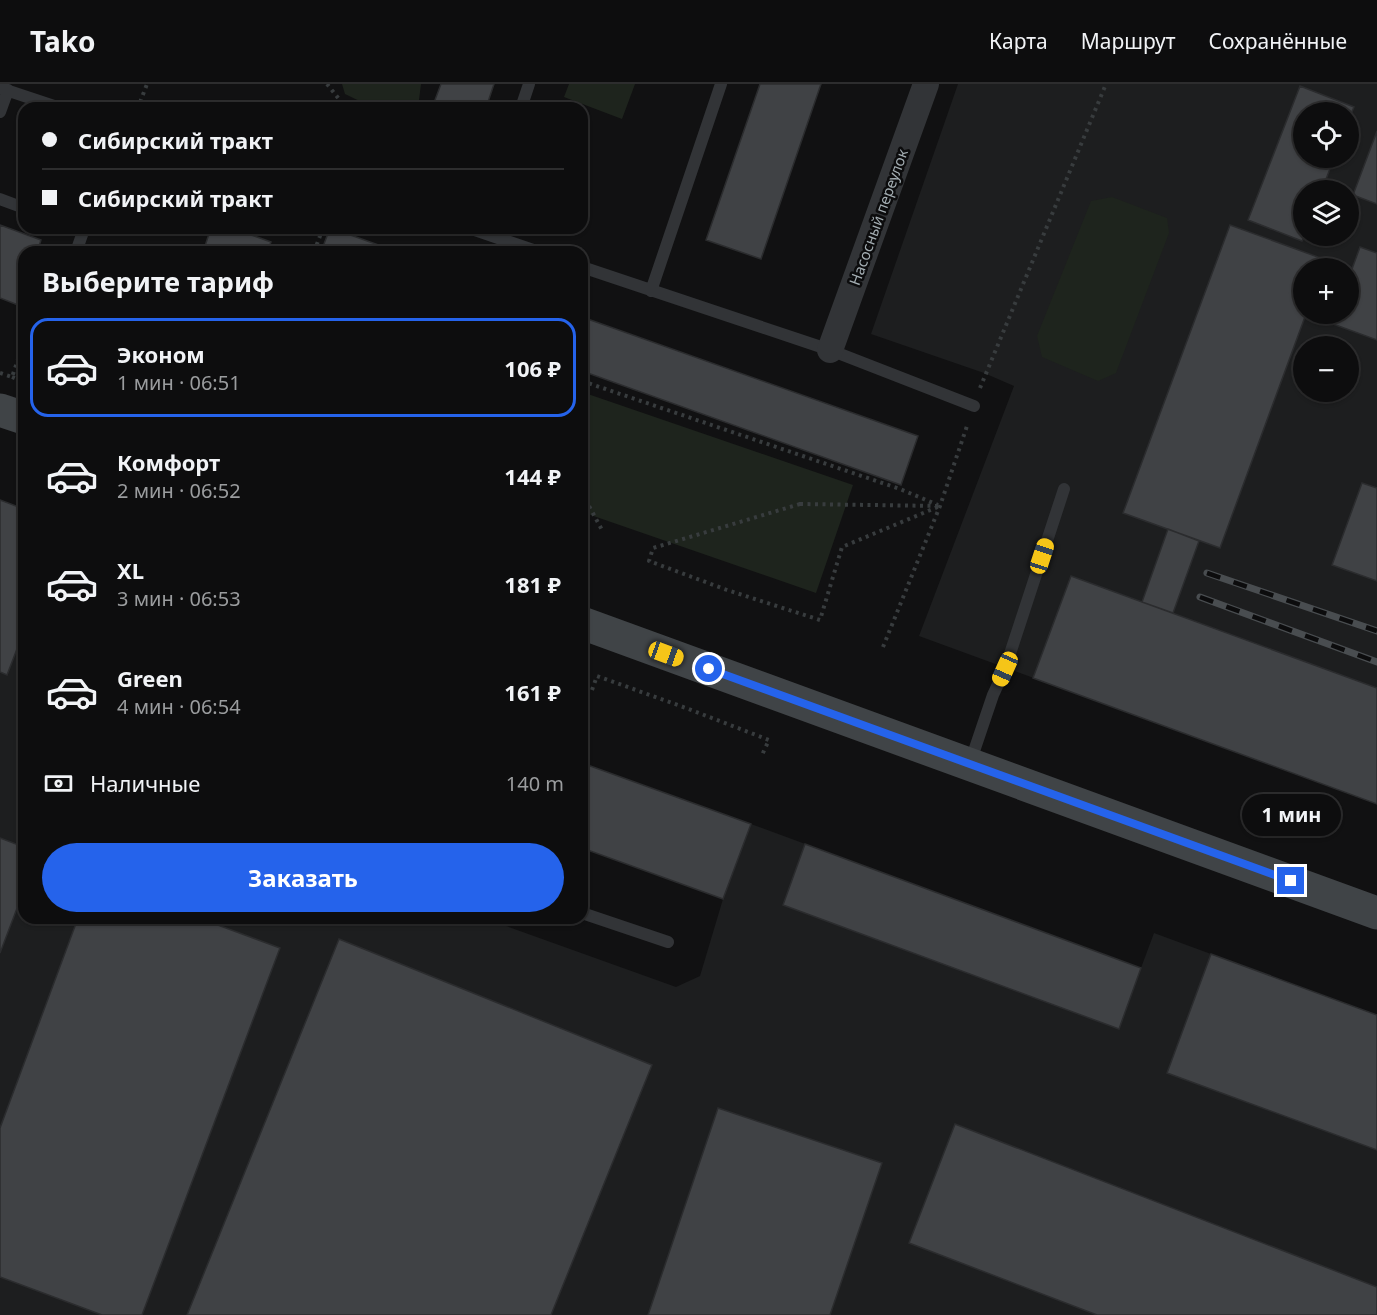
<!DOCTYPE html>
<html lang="ru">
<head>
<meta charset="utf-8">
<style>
	:root { --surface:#0d0d0e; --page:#1b1b1c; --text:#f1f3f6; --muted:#9a9c9e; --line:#2d2d2e; --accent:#2563eb }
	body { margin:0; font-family:"Noto Sans",sans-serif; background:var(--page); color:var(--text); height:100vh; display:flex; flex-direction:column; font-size:22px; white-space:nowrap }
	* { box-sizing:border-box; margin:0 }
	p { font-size:20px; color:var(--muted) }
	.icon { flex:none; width:33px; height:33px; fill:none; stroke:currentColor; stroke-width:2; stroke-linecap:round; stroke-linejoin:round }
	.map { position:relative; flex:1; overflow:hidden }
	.panel { position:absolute; left:18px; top:162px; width:570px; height:678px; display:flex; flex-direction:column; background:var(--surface); border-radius:18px; box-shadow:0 2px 4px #0004,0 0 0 2px var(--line) }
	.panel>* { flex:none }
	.hud { position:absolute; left:18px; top:18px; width:570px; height:132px; border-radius:18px; box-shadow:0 2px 4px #0004,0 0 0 2px var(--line); display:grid; align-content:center; height:132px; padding:0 24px; background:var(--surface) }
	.tools { position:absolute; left:1293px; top:18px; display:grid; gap:12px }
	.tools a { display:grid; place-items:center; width:66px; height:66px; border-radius:50%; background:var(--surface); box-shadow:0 2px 4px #0004,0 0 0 2px var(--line); font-size:30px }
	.end { position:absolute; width:27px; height:27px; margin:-14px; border:8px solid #2563eb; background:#fff; box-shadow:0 0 0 3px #fff }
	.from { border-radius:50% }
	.bubble { position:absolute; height:42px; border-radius:21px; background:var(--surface); box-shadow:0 2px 4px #0004,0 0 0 2px var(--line); font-size:20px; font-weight:700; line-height:42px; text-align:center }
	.car { position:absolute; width:18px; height:36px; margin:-18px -9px; border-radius:8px; box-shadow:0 0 4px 2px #0007; background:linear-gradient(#f5c518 24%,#345 0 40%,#f5c518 0 76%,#345 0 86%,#f5c518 0) }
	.hud b { display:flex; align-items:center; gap:21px; height:57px; font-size:22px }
	.hud b+b { border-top:2px solid var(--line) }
	.hud i { width:15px; height:15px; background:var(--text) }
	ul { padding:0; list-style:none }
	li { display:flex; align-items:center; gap:18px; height:99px; margin:0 12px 9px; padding:0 12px; border:3px solid transparent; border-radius:18px }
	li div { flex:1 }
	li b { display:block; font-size:22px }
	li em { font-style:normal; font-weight:700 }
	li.on { border-color:var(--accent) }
	li>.icon { width:54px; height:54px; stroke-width:1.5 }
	h2 { padding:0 24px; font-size:27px; line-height:72px }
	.pay { display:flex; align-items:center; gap:15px; height:66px; padding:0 24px; font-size:22px }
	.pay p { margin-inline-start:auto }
	.button { display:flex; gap:12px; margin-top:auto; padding:12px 24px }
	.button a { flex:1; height:69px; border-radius:36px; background:var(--accent); color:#fff; font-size:24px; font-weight:700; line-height:69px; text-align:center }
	header { display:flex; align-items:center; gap:36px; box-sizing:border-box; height:84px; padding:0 30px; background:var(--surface); border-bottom:2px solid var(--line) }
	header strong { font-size:28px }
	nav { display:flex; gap:33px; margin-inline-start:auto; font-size:21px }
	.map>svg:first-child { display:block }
	.built { fill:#1d1e1f; fill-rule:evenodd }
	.green { fill:#1e241d }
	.building { fill:#404245; stroke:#2b2c2e; stroke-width:1.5 }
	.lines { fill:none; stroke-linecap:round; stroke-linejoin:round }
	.path { stroke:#383c3e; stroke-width:4; stroke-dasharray:3 4.5; stroke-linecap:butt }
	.service { stroke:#323437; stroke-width:12 }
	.minor { stroke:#323437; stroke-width:26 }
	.secondary { stroke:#404447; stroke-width:33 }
	.rail-casing { stroke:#494d50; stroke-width:7 }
	.rail { stroke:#0c0c0d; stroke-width:4.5; stroke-dasharray:14; stroke-linecap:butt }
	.route { stroke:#2563eb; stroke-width:8 }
	.labels { text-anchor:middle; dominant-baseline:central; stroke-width:5; stroke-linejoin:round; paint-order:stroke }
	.street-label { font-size:15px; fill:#a3adb2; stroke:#0c0c0d }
</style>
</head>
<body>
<header>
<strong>Tako</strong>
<nav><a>Карта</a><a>Маршрут</a><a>Сохранённые</a></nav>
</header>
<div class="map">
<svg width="1377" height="1231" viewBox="0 0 1377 1231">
	<rect width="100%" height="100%" fill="#111112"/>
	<path class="built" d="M958,0H1377V720L919,552L1014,302L984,289L871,250ZM1304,28H1348V74H1304ZM1304,106H1348V152H1304ZM1304,184H1348V230H1304ZM1304,262H1348V308H1304Z
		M0,416L24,425V834H484L676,903L700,892L723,815L751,740L1141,884L1154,849L1377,931V1231H0Z"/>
	<path class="green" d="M342,0H421L418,24H374L345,10Z
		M569,0H635L622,35L564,13Z
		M1112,113L1167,134L1169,149L1116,289L1098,297L1042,273L1037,252L1091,117Z
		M582,308L853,401L816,509L582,428Z"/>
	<path class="building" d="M441,0H494L486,24H432Z
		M760,0H821L761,175L706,156Z
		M1300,2L1354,23L1348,37V28H1304V74H1334L1322,106H1304L1305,152L1302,157L1248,136Z
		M1377,47V120L1353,111Z
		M0,141L41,156L37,168H24V205L18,221L0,214Z
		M1230,141L1326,176L1323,184H1304V230H1306L1220,464L1123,429Z
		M211,144H232L271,158L267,168H203Z
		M330,144H331L398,168H321Z
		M1360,163L1377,169V256L1333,240L1336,230H1348V196Z
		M582,233L918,352L901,401L582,287Z
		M1362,399L1377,404V497L1332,481Z
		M0,416L24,425V567L17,565L7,591L0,588Z
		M1168,445L1199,457L1173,529L1142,518Z
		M1071,492L1377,604V720L1033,594Z
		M582,679L751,740L723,815L582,764Z
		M0,754L24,763V806L0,869Z
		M805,760L1141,884L1119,945L783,821Z
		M78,834H199L280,864L142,1231H102L0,1193V1044Z
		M339,855L652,981L551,1231H187Z
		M1211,870L1377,931V1066L1167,989Z
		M718,1024L882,1079L830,1231H648Z
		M955,1040L1377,1203V1231H1097L909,1159Z"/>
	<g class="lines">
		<path class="path" d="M327,0L346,24
			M136,24L139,21L147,0
			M314,168L323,144
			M0,289L12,293L24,258
			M12,293L24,298
			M582,297L900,405L938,421
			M980,304L1106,0
			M582,409L602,446
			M800,420L940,422L842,463L820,536L727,506L649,477L653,464Z
			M883,563L940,422L968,339
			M592,606L597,592L686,624L769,656L762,671"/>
		<path class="service" d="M0,4L60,24
			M521,24L529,0
			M0,28L8,6
			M0,115L24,124
			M469,144L539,168
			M76,168L84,145L82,144
			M582,183L830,266L974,322
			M651,207L721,0
			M970,679L993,611L1005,585L1064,405
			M582,829L668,858"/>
		<path class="minor" d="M830,266L926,0"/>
		<path class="secondary" d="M0,326L24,334
			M582,539L1377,829"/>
		<g class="rail-casing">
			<path id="rail" d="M1207,489L1377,547
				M1200,513L1377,578"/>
		</g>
		<use href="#rail" class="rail"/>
	</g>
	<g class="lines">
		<path class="route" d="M709,585L1291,797"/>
	</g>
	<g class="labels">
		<g class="street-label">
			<text transform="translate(878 133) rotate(-70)">Насосный переулок</text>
		</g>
	</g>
</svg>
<div class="tools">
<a><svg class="icon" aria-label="locate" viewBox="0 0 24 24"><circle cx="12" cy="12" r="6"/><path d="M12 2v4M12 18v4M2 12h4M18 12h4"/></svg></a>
<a><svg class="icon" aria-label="layers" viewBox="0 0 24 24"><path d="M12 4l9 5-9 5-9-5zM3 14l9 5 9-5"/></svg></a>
<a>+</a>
<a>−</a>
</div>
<i class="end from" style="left:709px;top:585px"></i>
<i class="end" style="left:1291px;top:797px"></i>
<div class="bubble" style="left:1242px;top:710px;width:99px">1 мин</div>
<i class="car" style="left:1042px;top:472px;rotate:18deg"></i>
<i class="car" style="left:666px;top:570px;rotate:110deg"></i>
<i class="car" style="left:1005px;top:585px;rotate:204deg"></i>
<div class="hud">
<b><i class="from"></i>Сибирский тракт</b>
<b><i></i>Сибирский тракт</b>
</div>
<section class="panel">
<h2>Выберите тариф</h2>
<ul>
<li class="on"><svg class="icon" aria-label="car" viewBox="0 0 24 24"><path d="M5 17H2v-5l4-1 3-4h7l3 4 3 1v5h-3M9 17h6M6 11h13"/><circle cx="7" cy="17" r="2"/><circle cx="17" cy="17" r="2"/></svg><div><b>Эконом</b><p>1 мин · 06:51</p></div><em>106 ₽</em></li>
<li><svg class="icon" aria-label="car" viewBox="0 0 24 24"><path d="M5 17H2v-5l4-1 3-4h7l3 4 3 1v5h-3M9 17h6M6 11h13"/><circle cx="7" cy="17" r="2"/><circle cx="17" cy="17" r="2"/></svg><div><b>Комфорт</b><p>2 мин · 06:52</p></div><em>144 ₽</em></li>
<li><svg class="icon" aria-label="car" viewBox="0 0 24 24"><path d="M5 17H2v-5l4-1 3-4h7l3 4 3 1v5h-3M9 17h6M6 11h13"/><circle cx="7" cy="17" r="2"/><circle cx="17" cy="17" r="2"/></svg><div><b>XL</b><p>3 мин · 06:53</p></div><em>181 ₽</em></li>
<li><svg class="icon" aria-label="car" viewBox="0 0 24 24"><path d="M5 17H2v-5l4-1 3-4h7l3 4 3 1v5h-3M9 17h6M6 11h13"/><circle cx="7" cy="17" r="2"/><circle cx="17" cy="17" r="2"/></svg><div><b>Green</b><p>4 мин · 06:54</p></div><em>161 ₽</em></li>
</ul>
<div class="pay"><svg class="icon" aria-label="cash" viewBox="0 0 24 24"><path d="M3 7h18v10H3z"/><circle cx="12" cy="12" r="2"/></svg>Наличные<p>140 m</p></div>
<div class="button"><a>Заказать</a></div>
</section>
</div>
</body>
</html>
